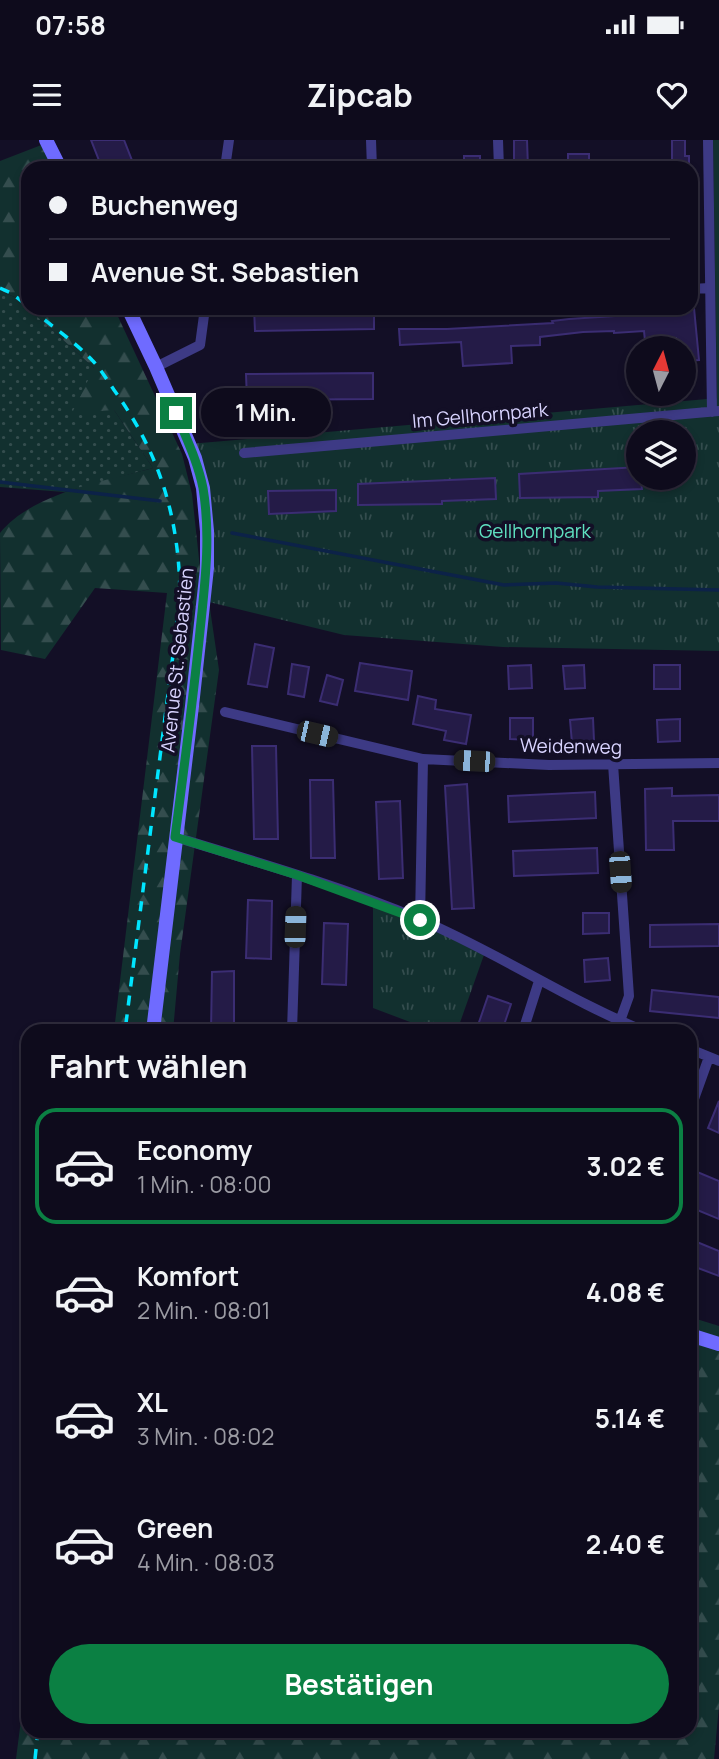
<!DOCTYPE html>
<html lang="de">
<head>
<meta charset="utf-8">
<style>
	:root { --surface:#0e0b1c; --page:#1c1929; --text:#f1f3f6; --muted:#9b9ba3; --line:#2e2b3b; --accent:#0b8043 }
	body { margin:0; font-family:Manrope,sans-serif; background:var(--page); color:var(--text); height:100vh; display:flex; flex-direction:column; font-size:26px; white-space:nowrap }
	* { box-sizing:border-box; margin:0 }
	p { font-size:23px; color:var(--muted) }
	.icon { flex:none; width:38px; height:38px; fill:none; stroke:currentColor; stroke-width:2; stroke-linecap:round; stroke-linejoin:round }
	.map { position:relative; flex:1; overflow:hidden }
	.drawer { position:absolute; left:21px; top:884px; width:676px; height:714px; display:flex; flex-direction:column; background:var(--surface); border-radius:21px; box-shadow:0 4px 10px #0003,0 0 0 2px var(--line) }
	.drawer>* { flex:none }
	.guide { position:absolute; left:21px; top:21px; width:677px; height:154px; border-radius:21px; box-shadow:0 4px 10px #0003,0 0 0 2px var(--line); display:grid; align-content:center; height:154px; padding:0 28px; background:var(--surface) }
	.needle { width:46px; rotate:6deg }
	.fabs { position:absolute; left:626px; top:196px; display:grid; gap:14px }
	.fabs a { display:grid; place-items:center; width:70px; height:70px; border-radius:50%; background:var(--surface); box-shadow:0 4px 10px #0003,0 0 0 2px var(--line); font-size:35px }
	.end { position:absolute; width:32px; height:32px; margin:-16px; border:9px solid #0b8043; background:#fff; box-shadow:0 0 0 4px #fff }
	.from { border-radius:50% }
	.bubble { position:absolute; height:49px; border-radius:24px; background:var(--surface); box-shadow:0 4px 10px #0003,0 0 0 2px var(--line); font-size:23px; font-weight:700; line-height:49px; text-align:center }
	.car { position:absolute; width:21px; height:42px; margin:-21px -10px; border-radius:9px; box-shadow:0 0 5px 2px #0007; background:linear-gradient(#222 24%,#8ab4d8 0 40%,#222 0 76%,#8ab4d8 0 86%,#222 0) }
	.guide b { display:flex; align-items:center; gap:24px; height:66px; font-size:26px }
	.guide b+b { border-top:2px solid var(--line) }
	.guide i { width:18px; height:18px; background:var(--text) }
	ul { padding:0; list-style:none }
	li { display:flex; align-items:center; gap:21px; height:116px; margin:0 14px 10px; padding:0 14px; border:4px solid transparent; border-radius:21px }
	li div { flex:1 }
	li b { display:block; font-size:26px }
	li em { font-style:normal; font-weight:700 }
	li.current { border-color:var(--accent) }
	li>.icon { width:63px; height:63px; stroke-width:1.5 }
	h2 { padding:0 28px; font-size:32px; line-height:84px }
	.primary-button { display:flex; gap:14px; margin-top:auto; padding:14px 28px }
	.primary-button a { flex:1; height:80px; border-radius:42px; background:var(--accent); color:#fff; font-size:28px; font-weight:700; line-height:80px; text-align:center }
	.status { display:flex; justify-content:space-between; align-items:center; height:49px; padding:0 35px; background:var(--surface); direction:ltr }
	.status svg { height:19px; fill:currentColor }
	header { display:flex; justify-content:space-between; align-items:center; height:91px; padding:0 28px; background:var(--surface); font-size:32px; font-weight:700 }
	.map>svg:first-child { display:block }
	.grass { fill:url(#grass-dots) }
	.forest { fill:url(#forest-firs) }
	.park { fill:url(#park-tufts); fill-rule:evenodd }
	.pitch { fill:#12302f }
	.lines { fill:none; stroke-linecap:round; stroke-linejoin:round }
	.stream { stroke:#0c2248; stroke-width:3.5 }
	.building { fill:#241b47; stroke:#3b2d73; stroke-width:2 }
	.minor { stroke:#3d3a85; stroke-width:10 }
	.secondary { stroke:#6f6bff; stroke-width:14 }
	.rail { stroke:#00e5ff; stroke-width:3.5; stroke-dasharray:10 9; stroke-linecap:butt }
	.route { stroke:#0b8043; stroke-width:9 }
	.labels { text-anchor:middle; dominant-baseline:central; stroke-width:7; stroke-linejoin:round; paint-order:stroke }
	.street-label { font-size:19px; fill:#d9d4ff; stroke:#130f26 }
	.park-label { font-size:19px; fill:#5fe0c0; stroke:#130f26 }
</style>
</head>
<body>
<div class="status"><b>07:58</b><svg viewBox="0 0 49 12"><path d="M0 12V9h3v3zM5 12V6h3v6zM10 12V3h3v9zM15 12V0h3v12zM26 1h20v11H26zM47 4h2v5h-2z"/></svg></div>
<header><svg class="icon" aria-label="menu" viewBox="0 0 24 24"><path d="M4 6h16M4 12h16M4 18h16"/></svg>Zipcab<svg class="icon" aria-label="heart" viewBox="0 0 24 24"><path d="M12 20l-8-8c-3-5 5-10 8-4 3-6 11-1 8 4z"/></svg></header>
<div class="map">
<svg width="719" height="1619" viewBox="0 0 719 1619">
	<defs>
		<pattern id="grass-dots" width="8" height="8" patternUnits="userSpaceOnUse" patternTransform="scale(1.75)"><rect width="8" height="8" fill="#12302f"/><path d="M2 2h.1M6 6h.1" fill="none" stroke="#344d4e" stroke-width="1.8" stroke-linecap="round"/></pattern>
		<pattern id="forest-firs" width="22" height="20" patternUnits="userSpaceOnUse" patternTransform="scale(1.75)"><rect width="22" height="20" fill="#12302f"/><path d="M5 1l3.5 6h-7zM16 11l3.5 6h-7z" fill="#344d4e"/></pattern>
		<pattern id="park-tufts" width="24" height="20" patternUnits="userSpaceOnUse" patternTransform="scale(1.75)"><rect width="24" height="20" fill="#12302f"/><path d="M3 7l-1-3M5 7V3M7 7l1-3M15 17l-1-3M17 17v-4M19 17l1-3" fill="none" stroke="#344d4e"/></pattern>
	</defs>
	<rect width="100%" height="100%" fill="#130f26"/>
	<path class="grass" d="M0,151L17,158L94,228L114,270L153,328L64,352L0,347Z"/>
	<path class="forest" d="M44,4L54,28H28V168L17,158L0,151V21Z
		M28,168H114L182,314L192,354L200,428L197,462H209L219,530L180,814L173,891H114L167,453L95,448L45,519L1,510L0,393C32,353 105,341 153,328L114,270L72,273L94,228Z
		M690,1177L719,1186V1566L714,1619H16L28,1525V1591H690Z"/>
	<path class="park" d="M719,258V511L503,507L344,495L209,462L211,426L189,304ZM639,292H684V338H639Z
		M373,763L485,812L457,891H434L373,868Z"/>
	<path class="pitch" d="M713,0H719V258L717,259Z"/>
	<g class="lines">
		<path class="stream" d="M0,342L160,361
			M232,393L504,445L556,443L597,447L719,450"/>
	</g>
	<path class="building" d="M91,0H124L135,28H102Z
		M514,0H527L528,28H514Z
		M672,0H685V16H689V28H672Z
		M568,14H589V28H568Z
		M464,16H480V28H464Z
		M254,168H374V189L255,191Z
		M676,168H694L699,220L684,221V208H677L676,198L645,201L644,191L614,193V191L583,192L540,197V205L511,206L512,223L480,225L463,226L461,202L400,205L399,189H447L553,183L552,181L569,179L676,172Z
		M373,233V259L247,260L246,234Z
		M639,327L642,349L598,351V357L520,358L519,334Z
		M495,338L496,359L442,361V364L358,365V344Z
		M336,350V371L269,374L268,351Z
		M255,504L274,508L267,547L248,544Z
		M360,523L412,531L408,560L355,551Z
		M292,524L309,527L304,557L288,554Z
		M531,525L532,548L509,549L508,526Z
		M584,525L585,548L565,549L563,526Z
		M654,525H680V549H654Z
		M327,535L343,540L337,565L320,561Z
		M418,556L436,560L435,569L471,575L466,604L444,600L446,591L413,584Z
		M510,578H533V600L510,599Z
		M593,578L594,601L572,603L570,580Z
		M680,579V601L658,602L657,580Z
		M252,606H276L278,699H254Z
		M310,640H333L335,718H311Z
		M467,644L474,768L452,769L445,646Z
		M672,648V656L719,655V681H673L674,710H646L645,649Z
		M595,652L596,678L509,682L508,656Z
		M400,661L403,738L379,739L376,662Z
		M597,708L598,733L514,736L513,711Z
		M248,760L272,761L271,819L246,818Z
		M583,773H609V793L583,794Z
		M324,783L348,784L346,845L322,844Z
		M719,784V806L650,807V785Z
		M608,818L610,840L585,842L584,820Z
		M234,831V891H211L212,832Z
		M652,850L719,857V878L650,871Z
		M488,856L511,864L502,891H476Z
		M719,961V993L708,988Z
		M690,1029L719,1041V1079L690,1067Z
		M692,1100L719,1111V1136L690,1125V1107Z"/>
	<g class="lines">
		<path class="minor" d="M371,0L372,28
			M498,0L499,28
			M708,0L712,272
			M225,28L229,0
			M691,149L710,148
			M393,169L407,168
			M156,227L200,205L205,168
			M244,313L719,271
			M225,572L423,619L549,625L719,623
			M613,624L629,856L620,881
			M175,697C257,722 340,746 419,779C495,811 566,859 644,891
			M420,780L423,619
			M292,891L297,735
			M523,891L539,841
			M690,909L719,921
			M690,970L709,917"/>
		<path class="secondary" d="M46,0L60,28
			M128,168L156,227L195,318L203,348L207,391V428L192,566L153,891
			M690,1195L719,1204"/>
		<path class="rail" d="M0,148L11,153L28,166
			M30,168C50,185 74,201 92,220C100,228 107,240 114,250C161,315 180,381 180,460L125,891
			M35,1619L38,1591"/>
	</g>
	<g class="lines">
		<path class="route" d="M176,273C186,298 198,322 203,348C211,396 205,443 200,491C193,560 184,629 175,697L297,735L420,780"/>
	</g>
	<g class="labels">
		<g class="street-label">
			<text transform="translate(480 275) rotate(-5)">Im Gellhornpark</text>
			<text transform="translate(177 520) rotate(-84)">Avenue St. Sebastien</text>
			<text transform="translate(571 606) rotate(1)">Weidenweg</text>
		</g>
		<g class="park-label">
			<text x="535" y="391">Gellhornpark</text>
		</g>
	</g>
</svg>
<div class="fabs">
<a><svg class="needle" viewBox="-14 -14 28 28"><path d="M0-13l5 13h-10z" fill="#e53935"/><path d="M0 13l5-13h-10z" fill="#9b9ba3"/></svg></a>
<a><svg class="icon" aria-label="layers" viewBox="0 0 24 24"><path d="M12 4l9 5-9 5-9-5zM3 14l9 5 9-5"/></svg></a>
</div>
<i class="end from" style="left:420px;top:780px"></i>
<i class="end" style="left:176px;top:273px"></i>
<div class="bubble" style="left:201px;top:248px;width:130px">1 Min.</div>
<i class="car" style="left:317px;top:594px;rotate:103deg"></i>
<i class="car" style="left:474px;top:621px;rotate:273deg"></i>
<i class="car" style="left:620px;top:732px;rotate:176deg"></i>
<i class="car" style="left:295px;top:787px;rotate:2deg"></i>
<div class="guide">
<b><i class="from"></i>Buchenweg</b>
<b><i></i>Avenue St. Sebastien</b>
</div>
<section class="drawer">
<h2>Fahrt wählen</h2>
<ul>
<li class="current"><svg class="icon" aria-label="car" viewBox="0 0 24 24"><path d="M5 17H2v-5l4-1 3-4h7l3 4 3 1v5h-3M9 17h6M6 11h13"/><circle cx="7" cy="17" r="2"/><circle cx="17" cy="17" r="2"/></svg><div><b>Economy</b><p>1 Min. · 08:00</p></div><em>3.02 €</em></li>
<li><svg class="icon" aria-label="car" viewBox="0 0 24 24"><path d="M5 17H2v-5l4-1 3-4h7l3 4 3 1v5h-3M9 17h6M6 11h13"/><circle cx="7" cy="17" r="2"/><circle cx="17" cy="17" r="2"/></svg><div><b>Komfort</b><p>2 Min. · 08:01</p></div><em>4.08 €</em></li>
<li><svg class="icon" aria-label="car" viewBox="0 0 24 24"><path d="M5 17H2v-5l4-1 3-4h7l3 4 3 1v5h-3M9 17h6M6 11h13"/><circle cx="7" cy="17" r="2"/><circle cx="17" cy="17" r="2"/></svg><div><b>XL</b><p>3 Min. · 08:02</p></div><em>5.14 €</em></li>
<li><svg class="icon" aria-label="car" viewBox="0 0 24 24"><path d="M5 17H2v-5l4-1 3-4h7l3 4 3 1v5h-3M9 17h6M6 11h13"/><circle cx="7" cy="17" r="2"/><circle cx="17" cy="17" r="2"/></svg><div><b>Green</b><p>4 Min. · 08:03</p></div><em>2.40 €</em></li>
</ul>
<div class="primary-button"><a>Bestätigen</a></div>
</section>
</div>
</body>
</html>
